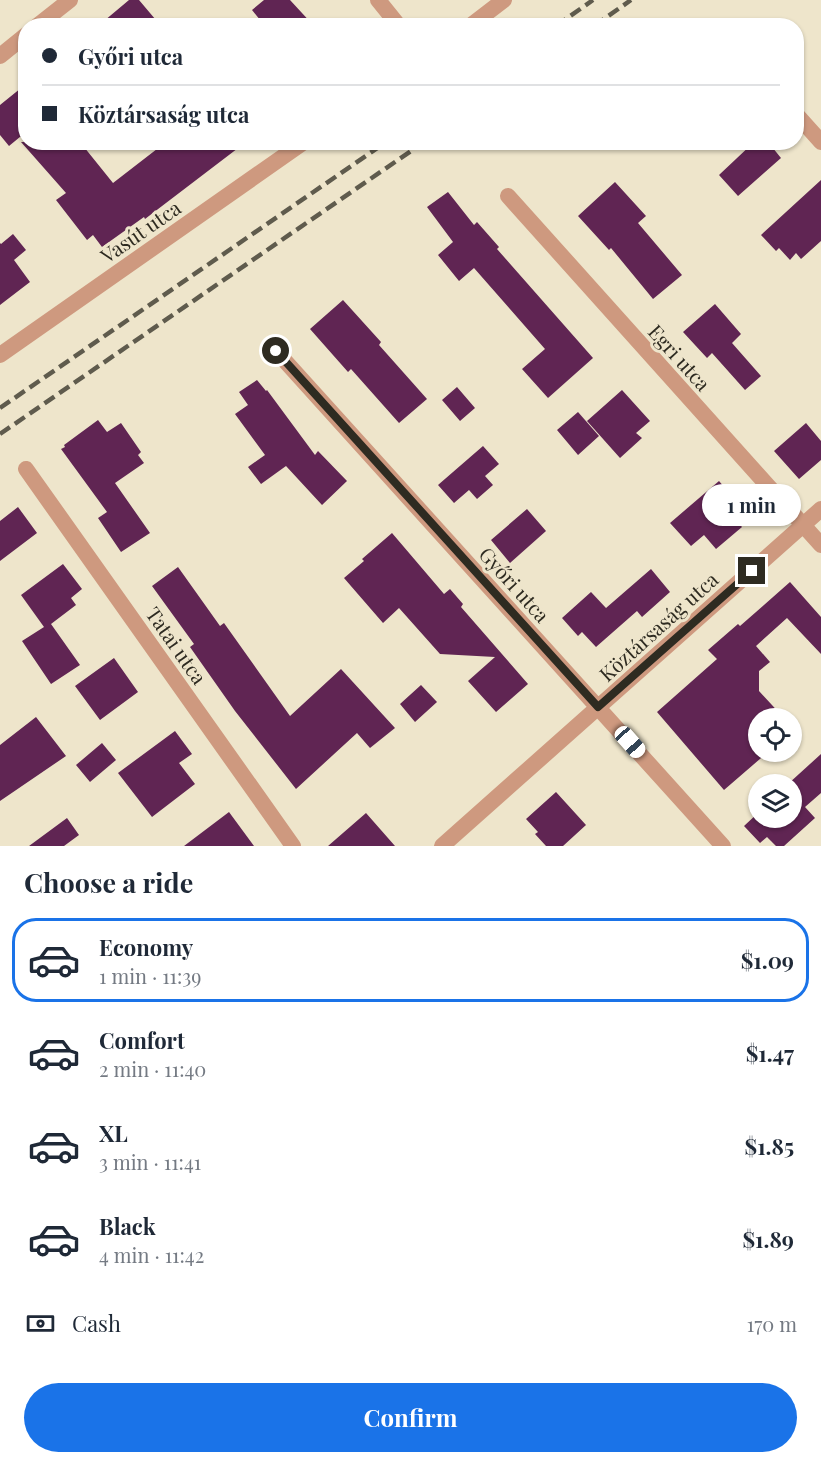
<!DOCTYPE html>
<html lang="en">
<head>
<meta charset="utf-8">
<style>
	:root { --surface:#fff; --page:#f2f2f3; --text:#1f2937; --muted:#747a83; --line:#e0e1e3; --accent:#1a73e8 }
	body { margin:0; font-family:"Playfair Display",serif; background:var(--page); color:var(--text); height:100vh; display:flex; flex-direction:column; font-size:22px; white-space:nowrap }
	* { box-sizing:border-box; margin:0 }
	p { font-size:20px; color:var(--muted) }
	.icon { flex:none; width:33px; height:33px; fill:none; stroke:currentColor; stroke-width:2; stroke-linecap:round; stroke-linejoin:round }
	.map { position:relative; height:846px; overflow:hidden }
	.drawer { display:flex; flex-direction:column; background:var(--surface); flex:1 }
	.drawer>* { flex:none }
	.top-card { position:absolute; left:18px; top:18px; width:786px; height:132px; border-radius:24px; box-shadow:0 2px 4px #0004; display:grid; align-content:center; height:132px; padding:0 24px; background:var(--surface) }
	.tools { position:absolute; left:748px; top:708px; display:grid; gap:12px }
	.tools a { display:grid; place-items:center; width:54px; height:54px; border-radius:50%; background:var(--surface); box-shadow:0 2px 4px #0004; font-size:30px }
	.end { position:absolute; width:27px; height:27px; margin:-14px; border:8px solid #2e2b21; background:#fff; box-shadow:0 0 0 3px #fff }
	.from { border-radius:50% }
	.bubble { position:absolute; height:42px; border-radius:21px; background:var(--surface); box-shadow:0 2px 4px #0004; font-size:20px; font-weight:700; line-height:42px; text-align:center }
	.car { position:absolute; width:18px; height:36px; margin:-18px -9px; border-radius:8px; box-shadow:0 0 4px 2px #0007; background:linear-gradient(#fff 24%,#345 0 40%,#fff 0 76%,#345 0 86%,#fff 0) }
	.top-card b { display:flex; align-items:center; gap:21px; height:57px; font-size:22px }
	.top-card b+b { border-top:2px solid var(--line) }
	.top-card i { width:15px; height:15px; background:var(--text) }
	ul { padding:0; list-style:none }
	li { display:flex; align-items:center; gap:18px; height:84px; margin:0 12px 9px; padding:0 12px; border:3px solid transparent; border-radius:24px }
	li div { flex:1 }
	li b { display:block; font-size:22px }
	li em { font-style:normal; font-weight:700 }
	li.active { border-color:var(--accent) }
	li>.icon { width:54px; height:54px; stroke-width:1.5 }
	h2 { padding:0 24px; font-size:27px; line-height:72px }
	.pay { display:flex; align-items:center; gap:15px; height:66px; padding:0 24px; font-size:22px }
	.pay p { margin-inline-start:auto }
	.primary-button { display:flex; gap:12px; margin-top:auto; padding:12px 24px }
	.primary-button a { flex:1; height:69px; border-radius:36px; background:var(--accent); color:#fff; font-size:24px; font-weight:700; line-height:69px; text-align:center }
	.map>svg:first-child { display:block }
	.building { fill:#602553 }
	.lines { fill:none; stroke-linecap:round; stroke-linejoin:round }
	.minor { stroke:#ce997f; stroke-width:16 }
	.rail { stroke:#5f5b4d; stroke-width:4.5; stroke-dasharray:12 6; stroke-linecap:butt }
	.route { stroke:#2e2b21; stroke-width:8 }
	.labels { text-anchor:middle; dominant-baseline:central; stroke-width:6; stroke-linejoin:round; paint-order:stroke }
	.street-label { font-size:20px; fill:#2e2b21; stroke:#eee5cb }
</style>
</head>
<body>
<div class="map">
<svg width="821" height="846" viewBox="0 0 821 846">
	<rect width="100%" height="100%" fill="#eee5cb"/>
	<path class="building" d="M129,0H139L161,26H98Z
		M264,0H290L314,26H265L252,10Z
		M26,84V132L9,146L0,135V105Z
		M21,142H80L113,183L166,142H246L145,219L144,217L102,247L93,235L87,240L56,200L66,193Z
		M754,142H768L781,158L738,196L719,175Z
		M821,180V241L801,259L796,253L790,260L779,248L776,251L761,235Z
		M615,182L646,216L638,223L682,275L653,299L611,248L609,250L578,216Z
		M448,192L474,225L477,222L499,247L497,249L593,358L548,398L522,369L545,349L474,268L459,281L438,255L453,242L427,207Z
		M13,234L26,250L14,260L30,282L0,305V243L1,244Z
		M343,300L381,342L379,345L427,399L399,423L351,369L348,372L310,329Z
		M715,304L741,334L732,343L761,376L745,390L712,353L707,358L683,332Z
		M257,380L266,391L267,390L315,455L318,451L347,481L322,505L286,466L261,484L248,467L265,455L235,414L248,405L239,392Z
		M457,387L475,408L460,421L442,400Z
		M622,390L650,421L636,433L642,438L620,458L587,421Z
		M578,412L599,436L578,455L557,430Z
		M98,420L107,432L121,423L141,452L138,455L144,463L115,483L150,533L121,552L98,518L107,512L61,449L65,447L64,445Z
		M806,423L821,441V460L799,479L774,451Z
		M483,446L499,464L485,476L493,485L477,499L469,490L454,503L438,485Z
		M719,481L739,504L730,513L742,527L716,549L704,535L691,546L670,523Z
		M18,507L37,533L0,561V521Z
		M527,509L546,531L510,563L491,540Z
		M392,533L444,594L450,589L463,604L461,607L528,684L496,712L468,681L495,657L440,654L399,608L383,623L344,578L364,561L362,559Z
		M63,564L82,589L71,598L76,605L51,624L80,665L51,684L22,641L44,627L21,595Z
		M178,567L220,626L224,623L290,716L341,669L395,728L370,748L357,733L296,789L235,711L190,647L194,644L152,586Z
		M651,569L670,592L642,617L637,611L596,647L582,632L578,636L562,618L591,592L606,608Z
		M790,582L821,617V654L787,618L756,646L770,662L759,671V691L784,718H759V752H768L724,790L657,712L717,659L708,650L738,624L740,626Z
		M114,658L138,692L100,720L75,686Z
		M421,685L437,702L415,722L400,704Z
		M36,717L66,756L0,801V745Z
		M175,731L192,754L179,763L195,784L152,817L118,773Z
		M102,743L116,760L90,782L76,765Z
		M821,754V793L805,807L815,818L784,846H776L767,837L760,843L744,826L759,812V818H792V784H788Z
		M556,792L586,825L563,846H546L535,834L538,832L526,819Z
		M229,812L254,846H184Z
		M366,813L395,846H328Z
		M67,818L79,835L64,846H29Z"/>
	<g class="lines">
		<path class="minor" d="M378,0L399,26
			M37,26L70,0
			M470,26L504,0
			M0,56L26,35
			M796,114L821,142
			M508,196L821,545
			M276,351L723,846
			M0,355L304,142
			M26,469L293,846
			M442,846L821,509"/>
		<path class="rail" d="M556,26L593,0
			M594,26L631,0
			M0,408L386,142
			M0,434L424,142"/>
	</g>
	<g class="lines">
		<path class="route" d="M276,351L598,707L752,571"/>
	</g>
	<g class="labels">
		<g class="street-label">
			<text transform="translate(140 231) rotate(-35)">Vasút utca</text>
			<text transform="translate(680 357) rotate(48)">Egri utca</text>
			<text transform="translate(515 584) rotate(48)">Győri utca</text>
			<text transform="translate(658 626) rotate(-42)">Köztársaság utca</text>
			<text transform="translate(177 645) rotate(55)">Tatai utca</text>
		</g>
	</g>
</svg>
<div class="tools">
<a><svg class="icon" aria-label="locate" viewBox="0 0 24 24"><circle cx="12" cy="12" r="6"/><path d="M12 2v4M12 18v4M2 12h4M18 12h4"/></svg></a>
<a><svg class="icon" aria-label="layers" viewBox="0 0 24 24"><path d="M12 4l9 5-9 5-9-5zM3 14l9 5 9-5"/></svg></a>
</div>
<i class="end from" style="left:276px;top:351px"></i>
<i class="end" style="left:752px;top:571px"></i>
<div class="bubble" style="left:702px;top:484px;width:99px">1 min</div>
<i class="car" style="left:630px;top:742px;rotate:138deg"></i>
<div class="top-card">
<b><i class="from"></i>Győri utca</b>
<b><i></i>Köztársaság utca</b>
</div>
</div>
<section class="drawer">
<h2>Choose a ride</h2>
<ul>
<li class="active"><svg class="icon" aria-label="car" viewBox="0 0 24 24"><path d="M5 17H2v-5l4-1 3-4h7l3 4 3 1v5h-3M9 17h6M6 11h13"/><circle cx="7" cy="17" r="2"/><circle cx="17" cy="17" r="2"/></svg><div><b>Economy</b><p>1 min · 11:39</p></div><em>$1.09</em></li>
<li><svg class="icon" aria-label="car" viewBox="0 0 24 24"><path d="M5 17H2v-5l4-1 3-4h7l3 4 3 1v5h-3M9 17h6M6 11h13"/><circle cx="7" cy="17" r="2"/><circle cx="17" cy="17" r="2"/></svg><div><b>Comfort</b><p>2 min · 11:40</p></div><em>$1.47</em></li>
<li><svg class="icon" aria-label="car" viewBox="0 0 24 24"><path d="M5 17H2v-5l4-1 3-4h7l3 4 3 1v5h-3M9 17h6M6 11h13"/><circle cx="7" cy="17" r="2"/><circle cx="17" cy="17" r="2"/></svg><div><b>XL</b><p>3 min · 11:41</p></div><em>$1.85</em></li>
<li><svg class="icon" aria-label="car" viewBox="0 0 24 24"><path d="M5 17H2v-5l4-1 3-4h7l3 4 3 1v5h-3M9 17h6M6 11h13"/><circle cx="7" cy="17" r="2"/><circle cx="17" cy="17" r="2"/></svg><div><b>Black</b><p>4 min · 11:42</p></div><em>$1.89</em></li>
</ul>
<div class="pay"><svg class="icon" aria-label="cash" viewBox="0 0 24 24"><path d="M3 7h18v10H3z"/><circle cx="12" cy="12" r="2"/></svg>Cash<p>170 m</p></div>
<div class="primary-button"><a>Confirm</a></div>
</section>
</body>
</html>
